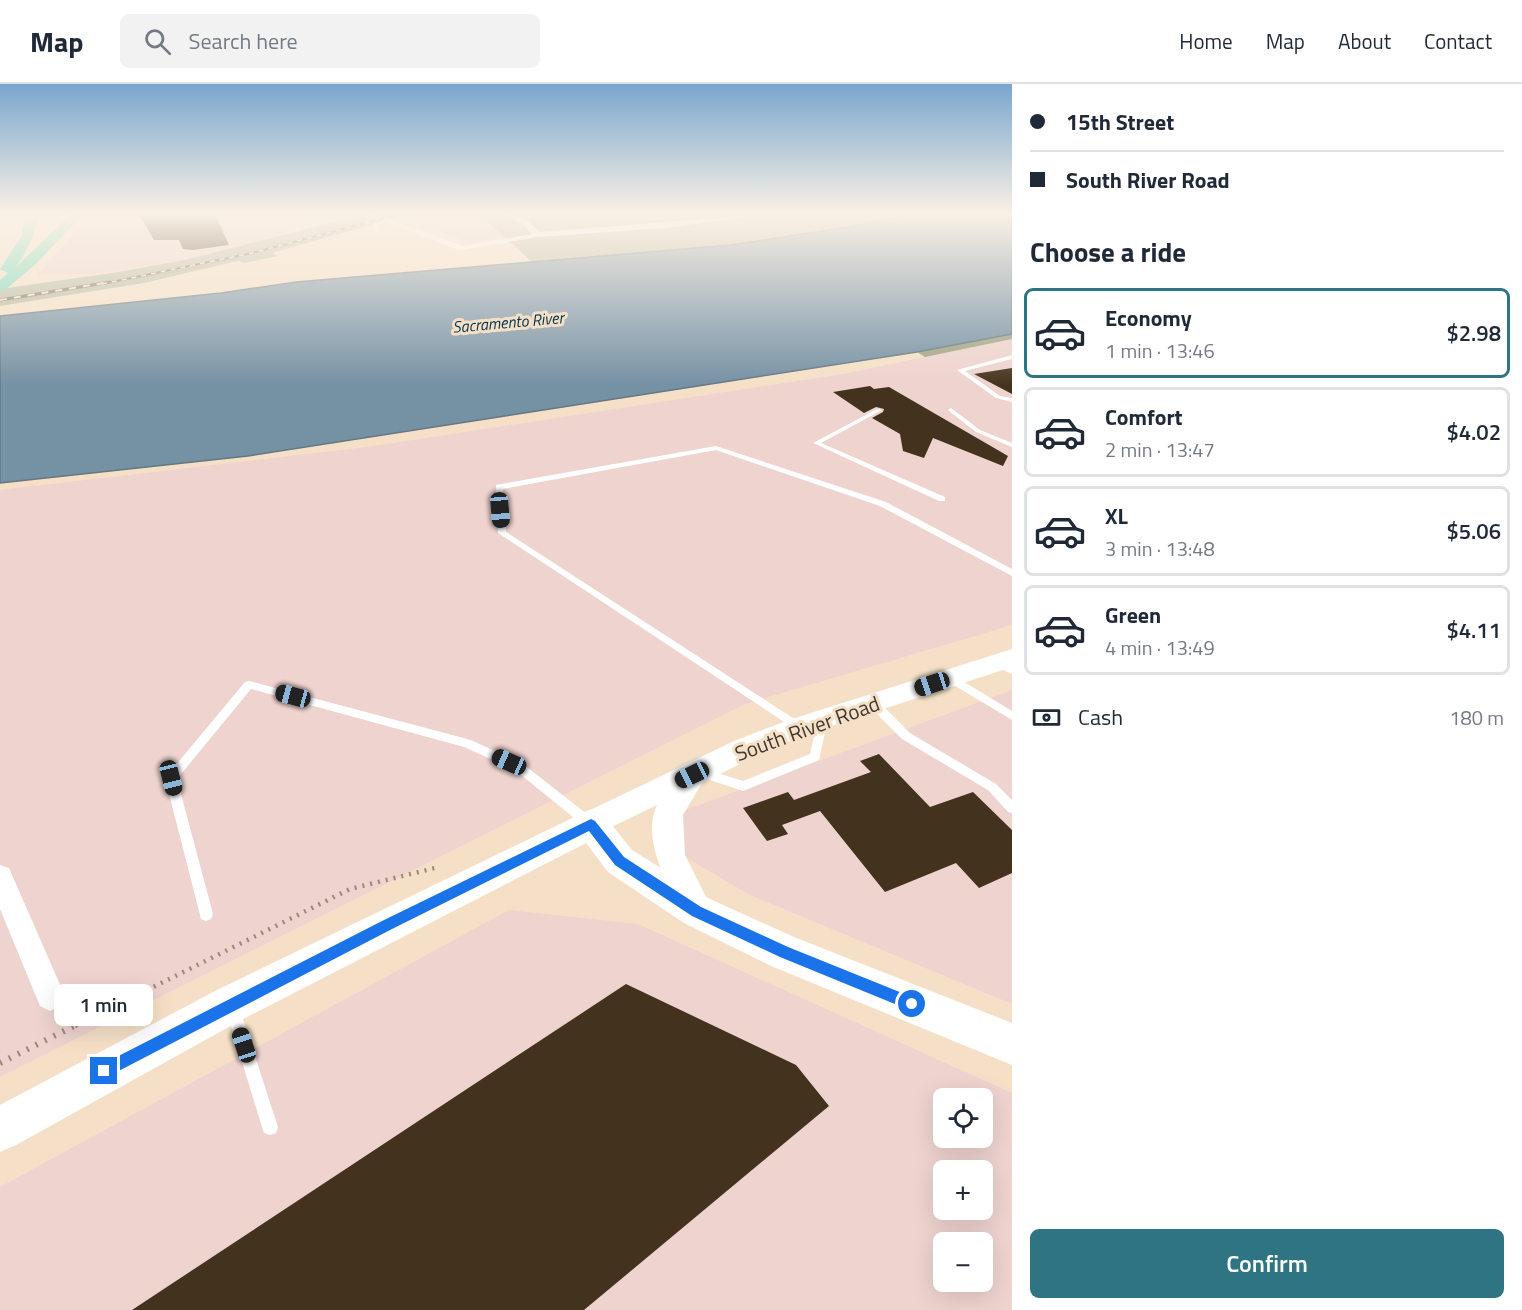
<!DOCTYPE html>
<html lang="en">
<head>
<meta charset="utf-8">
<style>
	:root { --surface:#fff; --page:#f2f2f3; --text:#1f2937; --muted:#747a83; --line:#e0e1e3; --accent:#2e7482 }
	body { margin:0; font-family:"Titillium Web",sans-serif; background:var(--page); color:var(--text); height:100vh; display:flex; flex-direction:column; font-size:22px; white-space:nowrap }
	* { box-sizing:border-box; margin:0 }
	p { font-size:20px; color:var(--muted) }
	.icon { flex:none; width:33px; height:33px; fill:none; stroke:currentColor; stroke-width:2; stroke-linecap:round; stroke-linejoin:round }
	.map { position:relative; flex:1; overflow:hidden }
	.drawer { display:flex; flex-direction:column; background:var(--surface); width:510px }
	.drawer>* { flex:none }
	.hud { display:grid; align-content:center; height:132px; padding:0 18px; background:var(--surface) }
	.tools { position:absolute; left:933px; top:1004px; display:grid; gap:12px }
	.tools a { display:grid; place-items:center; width:60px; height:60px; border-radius:9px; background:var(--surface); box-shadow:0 6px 24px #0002; font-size:30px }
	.end { position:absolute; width:27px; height:27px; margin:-14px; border:8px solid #1a73e8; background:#fff; box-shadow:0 0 0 3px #fff }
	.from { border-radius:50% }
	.bubble { position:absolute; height:42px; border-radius:9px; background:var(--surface); box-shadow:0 6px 24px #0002; font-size:20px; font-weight:600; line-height:42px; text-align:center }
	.car { position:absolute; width:18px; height:36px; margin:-18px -9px; border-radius:8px; box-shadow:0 0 4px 2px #0007; background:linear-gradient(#222 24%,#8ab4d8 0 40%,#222 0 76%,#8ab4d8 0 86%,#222 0) }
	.hud b { display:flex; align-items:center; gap:21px; height:57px; font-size:22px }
	.hud b+b { border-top:2px solid var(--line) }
	.hud i { width:15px; height:15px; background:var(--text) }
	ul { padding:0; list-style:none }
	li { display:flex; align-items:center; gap:18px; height:90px; margin:0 12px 9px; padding:0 6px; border:3px solid var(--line); border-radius:9px }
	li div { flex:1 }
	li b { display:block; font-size:22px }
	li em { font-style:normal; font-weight:600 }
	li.active { border-color:var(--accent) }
	li>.icon { width:54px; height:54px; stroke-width:1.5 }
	h2 { padding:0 18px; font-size:27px; line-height:72px }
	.pay { display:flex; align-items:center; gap:15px; height:66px; padding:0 18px; font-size:22px }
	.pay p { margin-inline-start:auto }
	.action { display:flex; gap:12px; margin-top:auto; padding:12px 18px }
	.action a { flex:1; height:69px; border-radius:9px; background:var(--accent); color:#fff; font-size:24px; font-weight:600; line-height:69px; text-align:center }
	header { display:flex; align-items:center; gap:36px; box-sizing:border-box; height:84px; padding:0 30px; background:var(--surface); border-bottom:2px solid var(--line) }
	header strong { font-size:28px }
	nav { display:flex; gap:33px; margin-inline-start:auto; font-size:21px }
	.search { width:420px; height:54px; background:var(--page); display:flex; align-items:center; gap:15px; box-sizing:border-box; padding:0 21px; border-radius:9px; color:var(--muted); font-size:22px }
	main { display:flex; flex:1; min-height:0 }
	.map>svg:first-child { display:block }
	.industrial { fill:#eed3cf; fill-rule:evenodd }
	.green { fill:#b4b89e }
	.forest { fill:#9fa486 }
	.water { fill:#7591a4; stroke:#657781; stroke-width:1.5 }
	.building { fill:#43331e }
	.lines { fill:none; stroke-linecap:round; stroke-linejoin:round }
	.path-far2 { stroke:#998b7a; stroke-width:1.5; stroke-dasharray:1 1.5; stroke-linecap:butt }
	.path-far1 { stroke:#998b7a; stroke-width:4.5; stroke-dasharray:2 6; stroke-linecap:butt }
	.path { stroke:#998b7a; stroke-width:6; stroke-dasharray:2 8; stroke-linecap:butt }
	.service { fill:#fff; fill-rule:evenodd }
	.minor { fill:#fff; fill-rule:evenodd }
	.tertiary { fill:#fff; fill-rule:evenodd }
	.secondary { fill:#fff; fill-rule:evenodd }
	.motorway { fill:#70d9b6; fill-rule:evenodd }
	.rail-far1-casing { stroke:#74685a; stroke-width:2 }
	.rail-casing { stroke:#74685a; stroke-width:3 }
	.rail-far1 { stroke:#f5e0c7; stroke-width:1.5; stroke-dasharray:5; stroke-linecap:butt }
	.rail { stroke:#f5e0c7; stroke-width:2; stroke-dasharray:7; stroke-linecap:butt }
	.route { fill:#1a73e8 }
	.labels { text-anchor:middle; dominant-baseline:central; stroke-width:6; stroke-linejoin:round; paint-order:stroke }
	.far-water-label { font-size:16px; font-style:italic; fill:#003450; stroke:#f5e0c7 }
	.near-street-label { font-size:21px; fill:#41392f; stroke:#f5e0c7 }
</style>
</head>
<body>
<header>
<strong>Map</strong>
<div class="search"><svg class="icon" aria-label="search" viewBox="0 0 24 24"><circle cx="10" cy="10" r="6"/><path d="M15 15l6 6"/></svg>Search here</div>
<nav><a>Home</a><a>Map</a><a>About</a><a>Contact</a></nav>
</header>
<main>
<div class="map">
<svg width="1012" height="1226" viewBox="0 0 1012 1226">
	<rect width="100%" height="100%" fill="#f5e0c7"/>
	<path class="industrial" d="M91,130H322L316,136L296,145L251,160L185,176L94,190L37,191Z
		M417,130H468L486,136L504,152L471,159L400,133Z
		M1012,255V541L745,620L0,993V406L367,363L843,290Z
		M1012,606V920L750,811L685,773L677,729Z
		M509,826L638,840L1012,1009V1226H0V1103ZM944,1014H982V1053H944ZM944,1086H982V1125H944ZM944,1158H982V1197H944Z"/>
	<path class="green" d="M378,130H409L272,169L278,172L244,179L238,177L144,199L0,222V205L112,189L185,176L361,131Z
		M468,130H586L614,134L672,130H912L849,143L731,161L532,178L486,136Z"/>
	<path class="forest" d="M1012,250V255L925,273L917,268Z"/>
	<path class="water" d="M912,130H1012V250L917,268L248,372L0,399V232L221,209L296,198L731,161L849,143Z"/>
	<path class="building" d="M139,130H215L229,161L193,166L183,165L179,156H154Z
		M1012,284V310L974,290Z
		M870,302L874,305L889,303L1008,372L1003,382L933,354L924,374L903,367L900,350L872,334L883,328L884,325L876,323L864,329L833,308Z
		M879,670L930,723L973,708L1012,746V789L979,804L956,779L885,808L820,727L782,741L788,750L767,757L743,724L788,708L794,716L871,688L860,677Z
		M626,900L796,981L829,1022L584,1226H132Z"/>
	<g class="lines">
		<path class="path-far2" d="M13,216L185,186L363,143"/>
		<path class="path-far1" d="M75,942L350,805L439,783"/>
		<path class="path" d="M0,979L78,940"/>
		<path class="service" d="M62,130H66V136H64Z
			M385,136L388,137L376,142L378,147L375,148L373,140Z
			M1012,271V275L965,287L1000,312L1012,314V318L996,314L957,286Z
			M951,324L980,346L1012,359V363L976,348L949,327L948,326Z
			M877,325L882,326L821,359L945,413V417H939L813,359Z
			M716,362L886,418L1012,485V492L880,422L716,366L503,405L506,448L802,640L803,643L802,646L798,647L498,449L496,401Z
			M999,575L1012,582V590L995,582L994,579Z
			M951,590L1012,627V636L947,597L946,594L947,591Z
			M249,597L471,656L523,680L592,734L594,738L592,742L588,743L584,742L515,686L464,663L251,605L177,695L213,830L211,835L206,837L201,835L165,694L245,598Z
			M873,615L877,616L910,649L996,700L1012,716V729L1008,728L988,706L902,655L869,622L868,619L869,616Z
			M823,631L827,632L828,635L819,676L743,707L698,692L696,689L698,686L702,684L743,697L810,670L818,635L819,632Z
			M233,919L238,921L240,926L278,1043L276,1049L270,1051L264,1049L262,1043L226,926L228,921Z"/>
		<path class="minor" d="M504,130C520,130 530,137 540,148L768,130L665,144L538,153L460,166V162H463L532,150L524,141Z
			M0,781L9,784L65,912L60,922L50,927L40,922L0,825Z"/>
		<path class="tertiary" d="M364,130H376L468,164L459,166Z
			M1012,565V583L807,650L754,673L702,699L683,731L685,771L713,827L709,838L697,843L685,838C671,806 640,756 657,721L591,753L580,749L576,740L580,731L734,657L789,636Z"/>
		<path class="secondary" d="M591,725L603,730L632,766L710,815L794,853L1012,939V981L771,882L684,839L608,788L586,759L245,934L16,1061L0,1068V1021L217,906Z"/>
		<path class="motorway" d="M26,130H38C36,151 27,166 16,183L71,130H83L37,179L5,206L0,207V196L8,189L0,185L21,153Z"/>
		<g class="rail-far1-casing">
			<path id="rail-far1" d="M102,200L252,169L400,130"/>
		</g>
		<g class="rail-casing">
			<path id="rail" d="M0,216L110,198"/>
		</g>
		<use href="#rail-far1" class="rail-far1"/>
		<use href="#rail" class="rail"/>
	</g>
	<linearGradient id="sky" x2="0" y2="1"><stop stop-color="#7aa6cd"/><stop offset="0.43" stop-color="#faf1e6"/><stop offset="1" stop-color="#faf1e6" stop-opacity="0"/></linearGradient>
	<rect width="1012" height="302" fill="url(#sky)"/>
	<path class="route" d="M591,735L595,737L624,773L701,823L788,863L917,915L919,920L917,925L912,927L780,873L692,832L615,781L589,747L392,845L109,992L104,994L99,992L97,987L99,982L382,837Z"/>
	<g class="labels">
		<g class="far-water-label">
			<text transform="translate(508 238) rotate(-5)">Sacramento River</text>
		</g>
		<g class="near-street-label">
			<text transform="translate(807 644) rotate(-20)">South River Road</text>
		</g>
	</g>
</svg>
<div class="tools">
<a><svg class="icon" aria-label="locate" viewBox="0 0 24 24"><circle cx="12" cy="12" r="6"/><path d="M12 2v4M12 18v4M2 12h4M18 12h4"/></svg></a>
<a>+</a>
<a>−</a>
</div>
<i class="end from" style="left:912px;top:920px"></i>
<i class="end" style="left:104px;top:987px"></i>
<div class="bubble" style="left:54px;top:900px;width:99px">1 min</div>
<i class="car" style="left:500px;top:426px;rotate:175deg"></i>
<i class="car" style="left:932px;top:600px;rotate:252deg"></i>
<i class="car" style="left:293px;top:612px;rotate:285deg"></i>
<i class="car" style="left:509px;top:678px;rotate:294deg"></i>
<i class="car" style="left:692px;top:691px;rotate:244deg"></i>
<i class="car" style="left:171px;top:694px;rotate:166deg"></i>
<i class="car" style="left:244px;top:961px;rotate:342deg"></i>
</div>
<section class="drawer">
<div class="hud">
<b><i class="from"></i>15th Street</b>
<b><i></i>South River Road</b>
</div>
<h2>Choose a ride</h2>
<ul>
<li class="active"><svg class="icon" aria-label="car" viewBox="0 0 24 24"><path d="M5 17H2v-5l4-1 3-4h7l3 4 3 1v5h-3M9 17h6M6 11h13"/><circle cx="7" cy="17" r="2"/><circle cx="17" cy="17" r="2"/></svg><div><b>Economy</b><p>1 min · 13:46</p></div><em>$2.98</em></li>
<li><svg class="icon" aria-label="car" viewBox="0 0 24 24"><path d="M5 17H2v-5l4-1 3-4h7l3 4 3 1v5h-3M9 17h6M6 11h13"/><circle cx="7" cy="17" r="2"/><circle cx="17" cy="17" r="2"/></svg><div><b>Comfort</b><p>2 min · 13:47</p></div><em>$4.02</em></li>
<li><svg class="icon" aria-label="car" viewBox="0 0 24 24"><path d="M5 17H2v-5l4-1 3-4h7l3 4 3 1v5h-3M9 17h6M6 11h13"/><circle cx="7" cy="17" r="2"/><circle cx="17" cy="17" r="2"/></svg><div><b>XL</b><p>3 min · 13:48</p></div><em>$5.06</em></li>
<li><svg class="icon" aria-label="car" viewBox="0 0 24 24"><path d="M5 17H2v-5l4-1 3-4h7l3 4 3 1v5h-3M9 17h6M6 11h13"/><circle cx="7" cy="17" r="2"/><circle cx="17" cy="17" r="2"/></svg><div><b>Green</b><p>4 min · 13:49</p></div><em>$4.11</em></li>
</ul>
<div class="pay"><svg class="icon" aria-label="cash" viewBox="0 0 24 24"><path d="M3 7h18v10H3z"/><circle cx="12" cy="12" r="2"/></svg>Cash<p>180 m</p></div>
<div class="action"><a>Confirm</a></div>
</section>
</main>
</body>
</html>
